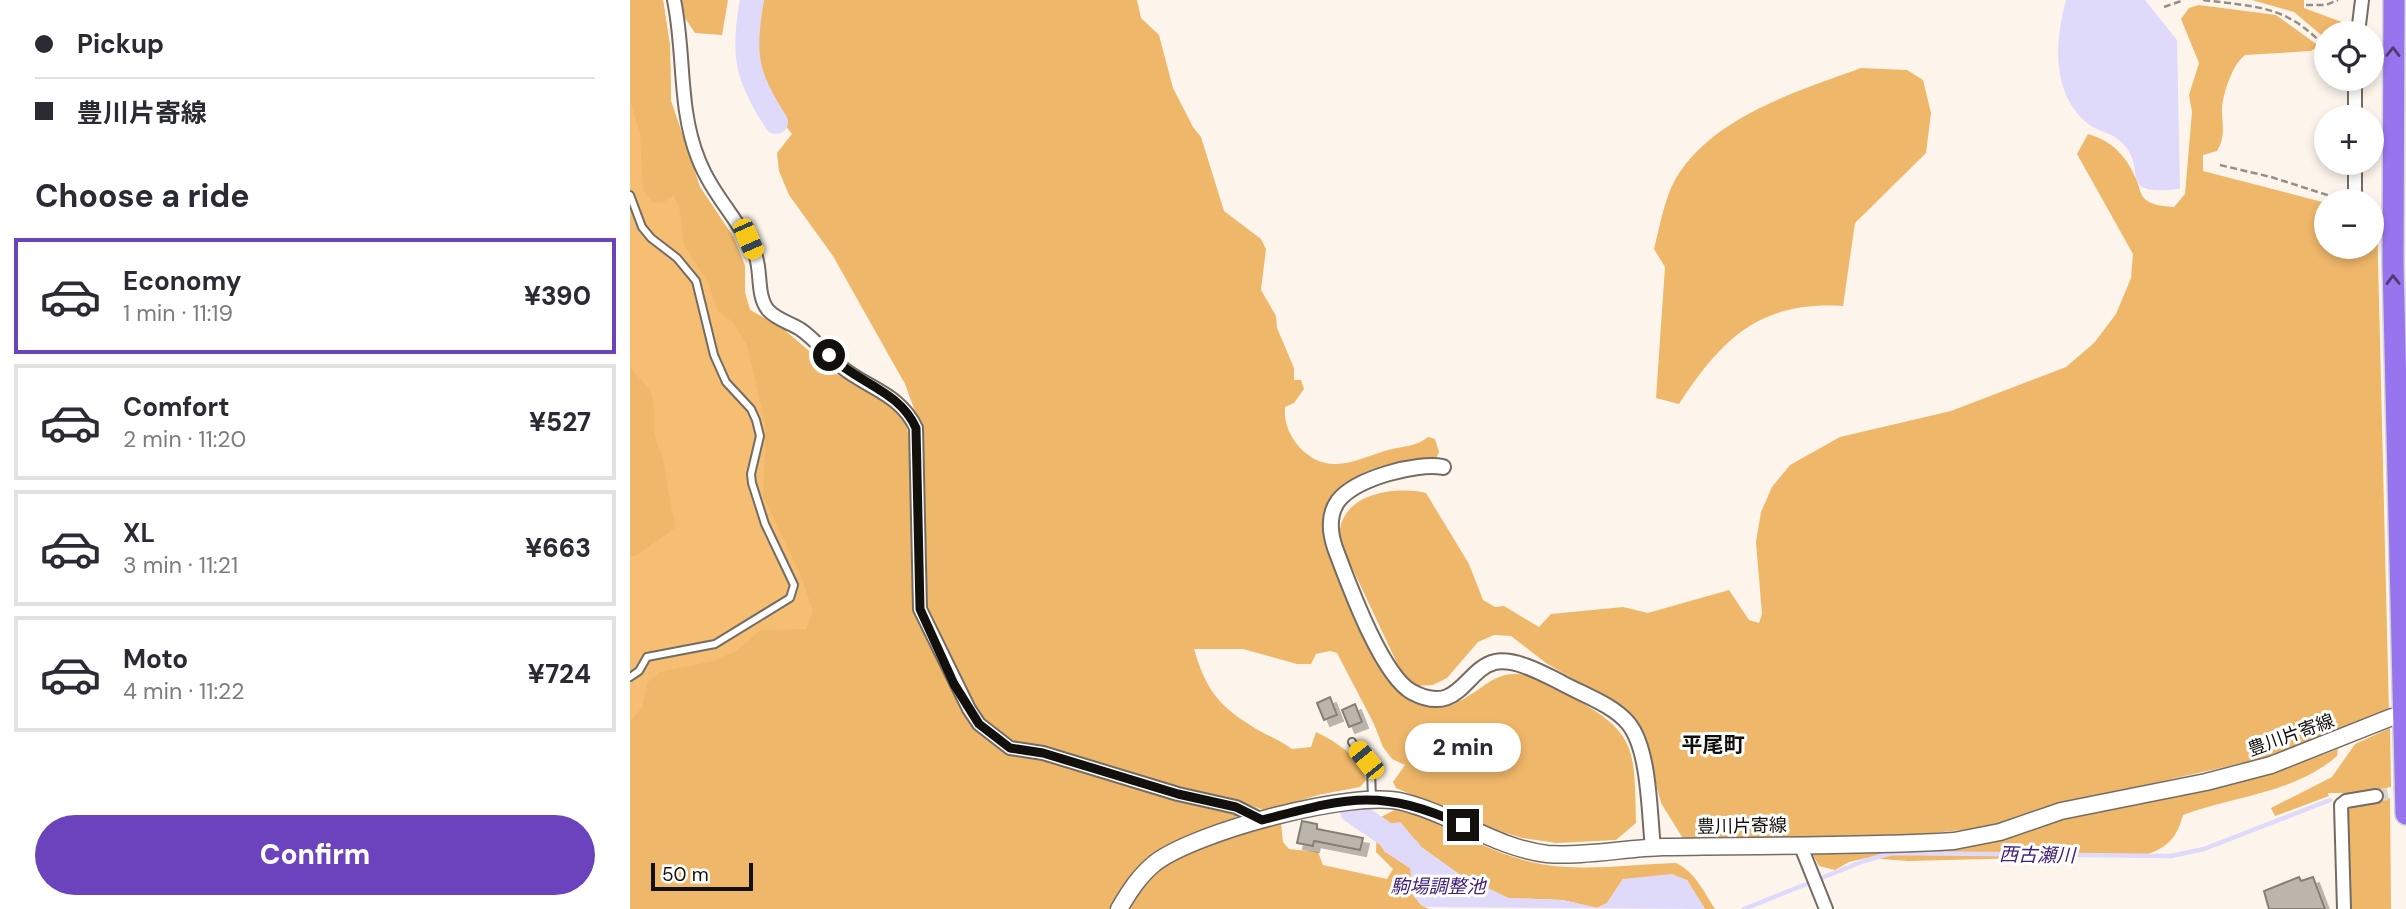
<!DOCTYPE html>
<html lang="en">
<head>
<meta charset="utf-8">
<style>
	:root { --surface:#fff; --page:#f7f7f7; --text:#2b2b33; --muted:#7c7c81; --line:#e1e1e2; --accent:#6b43bc }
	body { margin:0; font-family:"DM Sans","Noto Sans JP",sans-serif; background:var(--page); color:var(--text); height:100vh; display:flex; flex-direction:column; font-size:26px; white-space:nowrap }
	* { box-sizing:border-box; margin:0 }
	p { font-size:23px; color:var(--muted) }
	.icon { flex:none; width:38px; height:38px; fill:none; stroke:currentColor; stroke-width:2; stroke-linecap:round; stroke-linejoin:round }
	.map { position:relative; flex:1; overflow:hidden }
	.side { display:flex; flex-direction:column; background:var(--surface); width:630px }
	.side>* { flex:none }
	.banner { display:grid; align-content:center; height:154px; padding:0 35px; background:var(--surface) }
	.fabs { position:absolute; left:1684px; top:21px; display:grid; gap:14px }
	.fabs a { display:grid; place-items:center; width:70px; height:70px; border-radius:50%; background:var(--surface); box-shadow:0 4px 10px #0003; font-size:35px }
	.scale { position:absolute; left:21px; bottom:18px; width:102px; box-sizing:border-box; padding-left:7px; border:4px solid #12100c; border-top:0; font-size:19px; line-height:24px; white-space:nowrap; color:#12100c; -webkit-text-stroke:5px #fff; paint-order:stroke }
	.end { position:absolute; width:32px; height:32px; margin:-16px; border:9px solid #12100c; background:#fff; box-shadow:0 0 0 4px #fff }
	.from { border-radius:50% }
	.bubble { position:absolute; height:49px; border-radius:24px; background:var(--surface); box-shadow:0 4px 10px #0003; font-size:23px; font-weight:800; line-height:49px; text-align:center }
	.car { position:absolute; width:21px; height:42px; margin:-21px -10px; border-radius:9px; box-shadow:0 0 5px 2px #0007; background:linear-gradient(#f5c518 24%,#345 0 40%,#f5c518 0 76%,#345 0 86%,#f5c518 0) }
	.banner b { display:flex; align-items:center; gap:24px; height:66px; font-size:26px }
	.banner b+b { border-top:2px solid var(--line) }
	.banner i { width:18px; height:18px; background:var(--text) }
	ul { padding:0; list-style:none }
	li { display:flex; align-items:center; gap:21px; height:116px; margin:0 14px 10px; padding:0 21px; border:4px solid var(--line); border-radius:0px }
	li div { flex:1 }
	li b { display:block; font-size:26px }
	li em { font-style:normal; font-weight:800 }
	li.current { border-color:var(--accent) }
	li>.icon { width:63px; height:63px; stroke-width:1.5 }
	h2 { padding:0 35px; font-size:32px; line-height:84px }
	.button { display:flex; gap:14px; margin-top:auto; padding:14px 35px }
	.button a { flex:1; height:80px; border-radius:42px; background:var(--accent); color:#fff; font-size:28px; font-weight:800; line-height:80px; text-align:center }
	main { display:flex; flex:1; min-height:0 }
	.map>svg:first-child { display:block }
	.green { fill:#f5be73 }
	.forest { fill:#efb76a }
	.water { fill:#dfd9fa }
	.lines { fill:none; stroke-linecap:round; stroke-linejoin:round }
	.stream { stroke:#dfd9fa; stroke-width:4.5 }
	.river { stroke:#dfd9fa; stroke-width:24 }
	.building { fill:#bcb5ab; stroke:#867f76; stroke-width:2; filter:url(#shadow) }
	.minor-tunnel { stroke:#dad3ca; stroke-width:12; stroke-dasharray:12 6; stroke-linecap:butt }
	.service-casing { stroke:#736c64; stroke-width:10 }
	.minor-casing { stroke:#736c64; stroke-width:16 }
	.tertiary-casing { stroke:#736c64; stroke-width:18 }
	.secondary-casing { stroke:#736c64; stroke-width:19 }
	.motorway-casing { stroke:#d4d4d3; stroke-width:24 }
	.path { stroke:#948f88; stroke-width:2.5; stroke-dasharray:7 3.5; stroke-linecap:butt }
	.service { stroke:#fff; stroke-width:6 }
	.minor { stroke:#fff; stroke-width:12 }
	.tertiary { stroke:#fff; stroke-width:14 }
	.secondary { stroke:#fff; stroke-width:16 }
	.motorway { stroke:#9775ef; stroke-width:21 }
	.oneway { stroke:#4e3d72 }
	.route { stroke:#12100c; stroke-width:9 }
	.labels { text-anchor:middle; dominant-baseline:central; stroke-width:6; stroke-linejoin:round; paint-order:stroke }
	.street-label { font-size:18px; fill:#12100c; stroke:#fff }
	.water-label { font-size:19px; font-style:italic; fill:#41217c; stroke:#fff }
	.quarter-label { font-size:21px; font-weight:bold; fill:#12100c; stroke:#fff }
</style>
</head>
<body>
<main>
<section class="side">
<div class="banner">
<b><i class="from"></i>Pickup</b>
<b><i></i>豊川片寄線</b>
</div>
<h2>Choose a ride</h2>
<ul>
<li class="current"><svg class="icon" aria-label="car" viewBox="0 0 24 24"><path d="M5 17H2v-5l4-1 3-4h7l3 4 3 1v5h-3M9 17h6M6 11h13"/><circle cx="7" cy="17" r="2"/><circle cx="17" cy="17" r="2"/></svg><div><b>Economy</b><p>1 min · 11:19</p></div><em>¥390</em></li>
<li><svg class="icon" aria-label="car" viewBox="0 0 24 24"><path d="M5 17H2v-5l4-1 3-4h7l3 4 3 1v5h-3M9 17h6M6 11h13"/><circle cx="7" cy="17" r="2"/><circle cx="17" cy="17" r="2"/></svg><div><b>Comfort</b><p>2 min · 11:20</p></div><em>¥527</em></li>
<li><svg class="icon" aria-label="car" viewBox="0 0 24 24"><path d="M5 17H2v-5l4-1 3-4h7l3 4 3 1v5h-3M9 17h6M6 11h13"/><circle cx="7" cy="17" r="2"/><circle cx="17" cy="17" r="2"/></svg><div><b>XL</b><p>3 min · 11:21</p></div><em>¥663</em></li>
<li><svg class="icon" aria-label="car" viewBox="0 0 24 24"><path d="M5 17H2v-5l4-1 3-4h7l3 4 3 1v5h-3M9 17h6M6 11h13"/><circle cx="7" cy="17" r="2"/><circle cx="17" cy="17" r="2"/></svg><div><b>Moto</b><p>4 min · 11:22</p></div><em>¥724</em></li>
</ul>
<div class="button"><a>Confirm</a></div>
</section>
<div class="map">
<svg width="1776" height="909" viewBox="0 0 1776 909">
	<defs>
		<filter id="shadow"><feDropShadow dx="6" dy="6" stdDeviation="0" flood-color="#0004"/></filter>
	</defs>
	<rect width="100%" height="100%" fill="#fdf5ec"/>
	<path class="green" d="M0,0H33L40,46L41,101L70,187L104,238L115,266V293L120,310L152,328L206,374L257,401L275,422L282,448L281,585L284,610L299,641L0,817Z"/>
	<path class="forest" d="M0,0H33L40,46L41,101L70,187L104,238L115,266V293L120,310L152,328L206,374L257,401L275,422L282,448L280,543L284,610L319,682L342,722L412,758L606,815V822L550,840L482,909H0V722L12,707L18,682L30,672L83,661L106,651L131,630L176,629L183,611L171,576L133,496L136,427L117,345L102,321L88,312L79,284L54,245L49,206L43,196L32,203L23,202L13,191L10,133L0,101Z
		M51,0H98L92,35L65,33L55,18Z
		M126,0H507L511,18L529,35L543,88L563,127L571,137L594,211L631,239L636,249L631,290L646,316L647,328L664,368V380H671L674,389L664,403L655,407C652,434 677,465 706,464C722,464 743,454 758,450C773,446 786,447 798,437L805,439L809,452L806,459C778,460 731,464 713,489C704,501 701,527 697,542L759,680C771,690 781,694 796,698C802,700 810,704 817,704C841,703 857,674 884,674C903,673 921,686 938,695C1008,733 1004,747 1006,823L986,840L927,843L892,838L857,827L766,788L763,782L775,765L762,759L753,747L744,724L707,653L700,651L686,654L681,664H667L613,649H564C575,686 586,704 620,725C633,734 648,739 662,749L681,747L686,732C705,741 732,758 736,780L730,787L688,795L643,809L634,810L605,800H589L378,742L351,719L293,606L292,448L287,417L275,384L203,256L159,195L149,171L147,153L162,134C123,85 115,62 126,0Z
		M1622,0H1674V8L1720,25L1723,33H1696V39L1664,12Z
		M1569,5L1646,15L1689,46L1681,51L1615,55C1603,64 1593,92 1592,109C1592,125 1596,136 1587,151L1573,155V171L1696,203V247H1741V216L1747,218L1759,713L1639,757L1418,807L1369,826L1284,835L1054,840L1031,803L1021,764L988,706L916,663L881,636L864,635L848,642L817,678L803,685L786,686L773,676L710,542C704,496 761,485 796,493L839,564L853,600L865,607L874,606L909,627L921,614L993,607L1018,613L1099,590L1119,620L1129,623L1132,614L1126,542L1131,512L1142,487L1160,465L1210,437L1321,411L1436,367L1464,343L1486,314L1501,278L1503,254L1447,154L1458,134C1483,141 1497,157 1507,181C1509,186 1510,193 1513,197C1520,206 1534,206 1544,207L1555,194L1562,112L1559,95L1569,63L1551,19L1559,8Z
		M1231,68L1277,70L1293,80L1301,113L1296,153L1225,223L1213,306C1130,301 1092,338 1049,404L1026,398L1035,267L1024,249C1030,226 1034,199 1046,178C1084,116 1166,92 1231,68Z
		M0,366C5,376 17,383 21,393C28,413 20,438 32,454L45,528L6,556H0Z
		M1760,728L1761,787L1729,793H1698L1699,796L1645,816L1641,808L1702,777L1725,744Z
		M1708,749L1707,756C1663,794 1605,795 1553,815C1547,838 1537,848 1515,855L1279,861L1236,858L1219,862L1205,870L1189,866L1182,853L1326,848L1353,844L1439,817L1589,787L1662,766Z
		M1760,798L1761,909H1719L1715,816L1720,808Z
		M772,806C818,826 861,855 911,864C954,872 1002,864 1046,863C1065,872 1074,892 1085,909H1075L1057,880L993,879L977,903L967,908L933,900L878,898L829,874L791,847L770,822L754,851L780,868C786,884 780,904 800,909H497C506,895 515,880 528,870C557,847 615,836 651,823L653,842L659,849L688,852L693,865L757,879L763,869L746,852L747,819Z"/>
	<path class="water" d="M1436,0H1515L1547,40L1550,189C1482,197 1522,168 1489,140C1480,132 1465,131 1456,122C1421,91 1425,41 1436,0Z
		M726,807L745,822V830H736L718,815Z
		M770,822L791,847L829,874L878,898L933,900L967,908L977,903L993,879L1042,874L1057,880L1075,909L794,907L783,896L780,868L754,851L749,843L751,832L758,824Z"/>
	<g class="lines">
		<path class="stream" d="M1114,909L1234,861L1262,853L1541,856L1574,849L1700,800"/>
		<path class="river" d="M122,0C112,54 116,76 146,122
			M722,811L779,850"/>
	</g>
	<path class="building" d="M700,697L707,715L694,720L687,703Z
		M725,704L732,722L719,727L712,710Z
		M672,821L687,824V829L733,838L730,850L684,841L683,846L667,843Z
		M1669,877L1671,881L1683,877L1695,909H1639L1634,891Z"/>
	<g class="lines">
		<path class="minor-tunnel" d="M1746,796L1776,791"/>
		<g class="service-casing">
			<path id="service" d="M0,195L12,227L21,238L47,258L66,281L84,355L96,382L121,409L126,420L130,436L121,474L122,483L135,524L164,585L160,598L85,644L17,657L9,671L0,677
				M722,742L741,770L742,798"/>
		</g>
		<g class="minor-casing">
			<path id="minor" d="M44,0C55,52 48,108 68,158C81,193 109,220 125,254C132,271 126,295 138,310C146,319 160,323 170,329C185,339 196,354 209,365C236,388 270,393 286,428L290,609L339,709L349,724L380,748L413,753L548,794L606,807L632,820
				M1728,33L1732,0
				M1725,79V117
				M1725,163V201
				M1170,844L1196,909
				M1714,909L1711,805L1716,801L1746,796"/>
		</g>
		<g class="tertiary-casing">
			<path id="tertiary" d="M813,467C787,462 726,478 708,501C698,515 700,533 705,548C718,582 751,675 782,692C829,717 835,669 865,662C885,658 912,673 930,682C951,694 982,704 998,723C1020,749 1019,814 1023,847"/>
		</g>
		<g class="secondary-casing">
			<path id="secondary" d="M489,909C499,892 509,876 525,863C565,832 723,789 773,802C822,814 866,848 917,854C951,857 997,848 1033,847C1130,845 1227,847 1324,841L1370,832L1431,811L1576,782L1641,765L1762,717"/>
		</g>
		<g class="motorway-casing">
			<path id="motorway" d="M1764,0L1763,264L1776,814"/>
		</g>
		<path class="path" d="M1573,0C1627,7 1657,5 1696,48
			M1676,5H1696L1708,0
			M1534,7L1554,0
			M1741,58H1743
			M1590,165L1641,177L1713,200
			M1741,210L1744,211"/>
		<use href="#service" class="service"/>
		<use href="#minor" class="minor"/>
		<use href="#tertiary" class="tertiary"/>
		<use href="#secondary" class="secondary"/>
		<use href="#motorway" class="motorway"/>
	</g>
	<defs><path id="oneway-chevron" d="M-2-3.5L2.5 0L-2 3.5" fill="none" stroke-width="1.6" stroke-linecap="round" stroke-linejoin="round" transform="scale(1.75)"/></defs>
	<g class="oneway">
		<use href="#oneway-chevron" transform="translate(1763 52) rotate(-89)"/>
		<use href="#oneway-chevron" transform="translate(1763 280) rotate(-91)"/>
	</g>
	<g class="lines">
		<path class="route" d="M199,355C227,383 269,390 286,428L290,609L324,684L349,724L380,748L413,753L548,794L606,807L632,820C717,798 749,787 833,825"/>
	</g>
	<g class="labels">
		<g class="street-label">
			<text transform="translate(1661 735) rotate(-20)">豊川片寄線</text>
			<text transform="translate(1112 826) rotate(-1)">豊川片寄線</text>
		</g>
		<g class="water-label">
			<text transform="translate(1407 855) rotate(1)">西古瀬川</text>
			<text x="808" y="886">駒場調整池</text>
		</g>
		<g class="quarter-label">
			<text x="1083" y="745">平尾町</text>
		</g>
	</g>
</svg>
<div class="fabs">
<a><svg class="icon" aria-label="locate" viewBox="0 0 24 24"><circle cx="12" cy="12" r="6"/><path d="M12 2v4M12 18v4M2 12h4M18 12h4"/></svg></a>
<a>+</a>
<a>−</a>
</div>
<div class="scale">50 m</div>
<i class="end from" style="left:199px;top:355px"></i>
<i class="end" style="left:833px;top:825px"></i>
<div class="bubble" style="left:775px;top:723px;width:116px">2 min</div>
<i class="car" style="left:118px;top:239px;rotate:156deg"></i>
<i class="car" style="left:736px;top:760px;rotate:321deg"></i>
</div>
</main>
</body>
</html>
